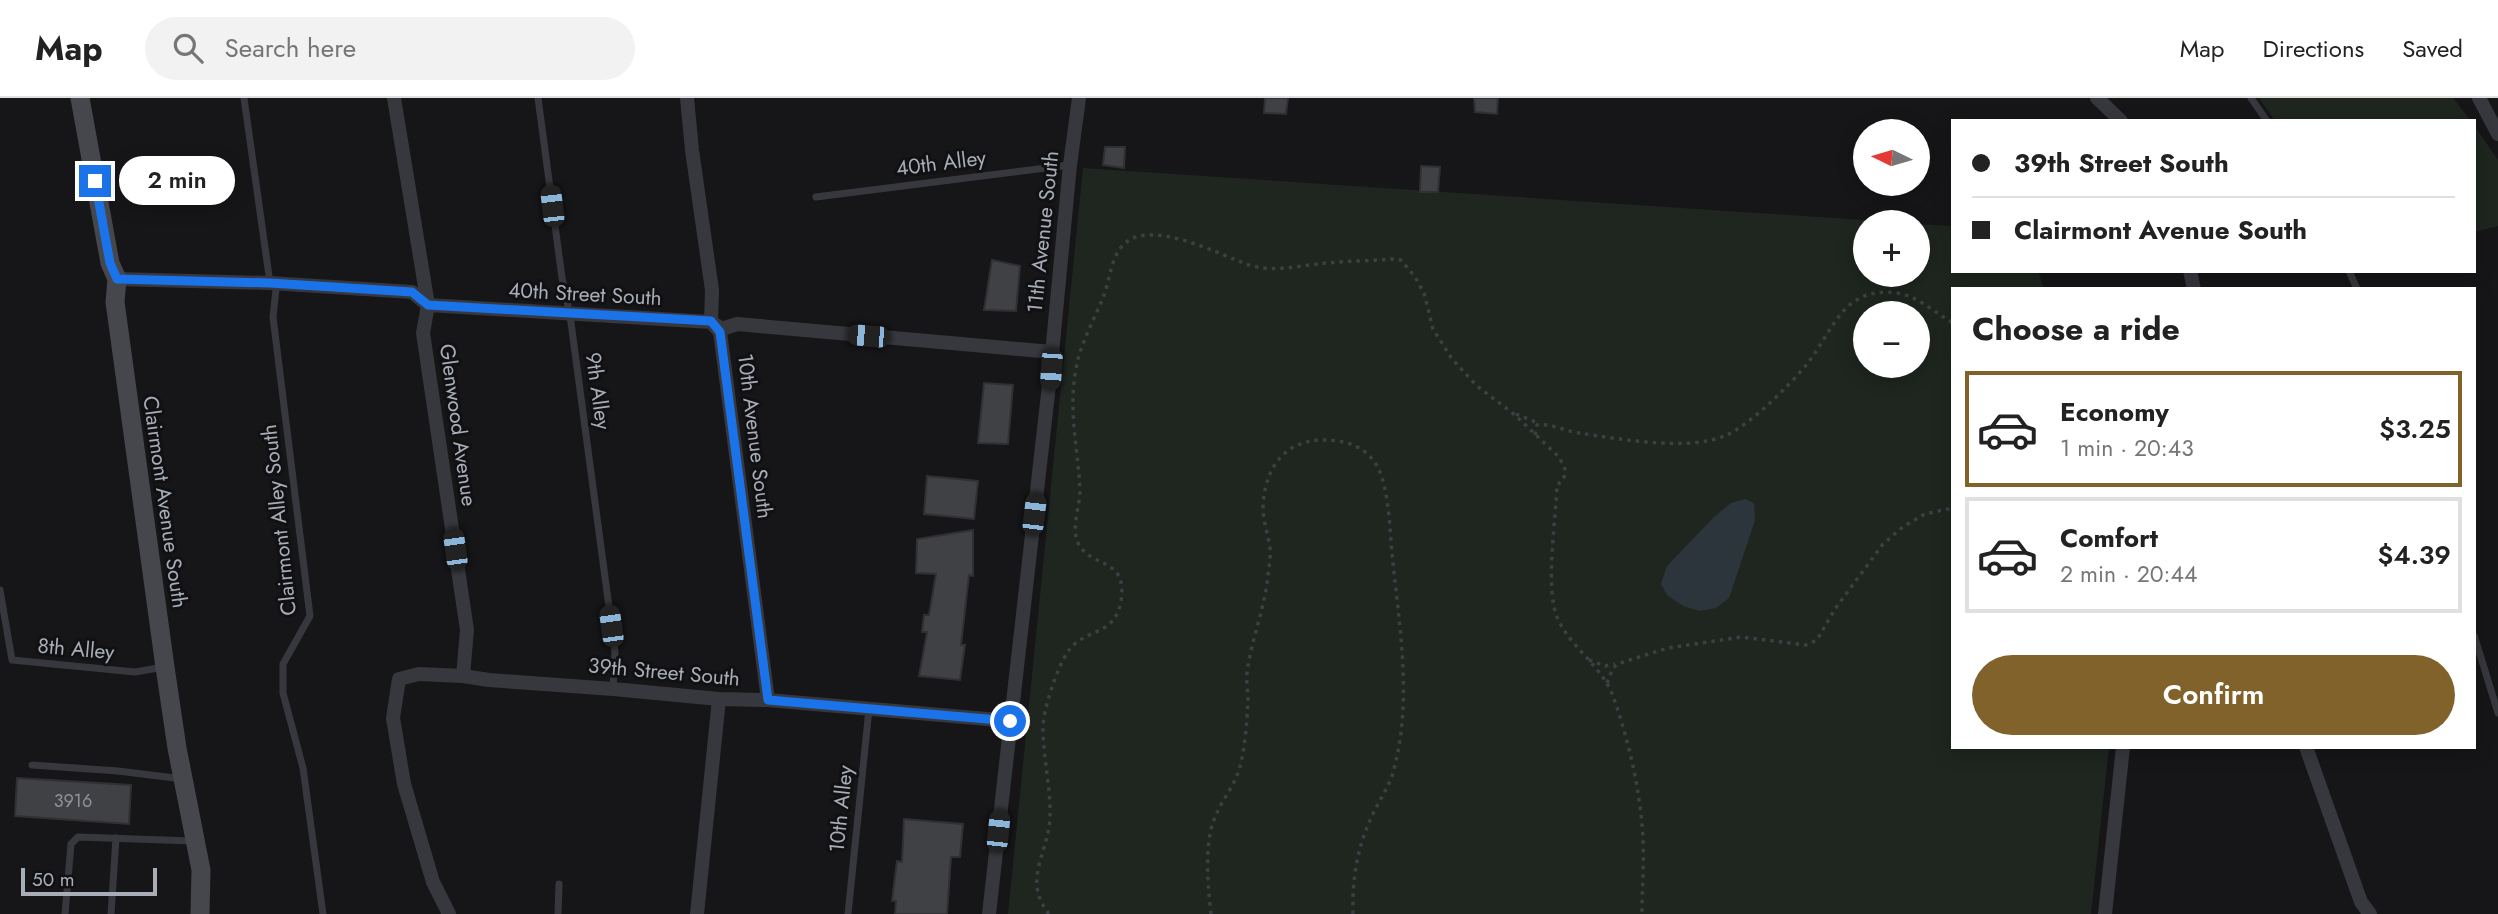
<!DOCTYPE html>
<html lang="en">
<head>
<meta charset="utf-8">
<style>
	:root { --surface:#fff; --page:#f2f2f2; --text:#222; --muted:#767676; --line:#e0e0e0; --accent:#80622a }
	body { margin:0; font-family:Jost,sans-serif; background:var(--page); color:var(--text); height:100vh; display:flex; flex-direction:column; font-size:26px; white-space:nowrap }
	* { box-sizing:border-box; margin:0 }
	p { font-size:23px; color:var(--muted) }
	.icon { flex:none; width:38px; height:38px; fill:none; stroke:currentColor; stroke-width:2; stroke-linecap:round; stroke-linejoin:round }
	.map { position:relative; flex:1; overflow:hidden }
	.panel { position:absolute; left:1951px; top:189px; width:525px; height:462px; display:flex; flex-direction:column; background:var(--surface); border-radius:0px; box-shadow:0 4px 18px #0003 }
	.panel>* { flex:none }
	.top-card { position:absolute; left:1951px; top:21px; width:525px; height:154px; border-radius:0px; box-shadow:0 4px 18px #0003; display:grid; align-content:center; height:154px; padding:0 21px; background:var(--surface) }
	.needle { width:46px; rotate:275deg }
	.fabs { position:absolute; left:1853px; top:21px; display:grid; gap:14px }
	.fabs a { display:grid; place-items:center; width:77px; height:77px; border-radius:50%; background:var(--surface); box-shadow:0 4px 18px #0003; font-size:35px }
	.scale { position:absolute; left:21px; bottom:18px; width:136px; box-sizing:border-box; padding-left:7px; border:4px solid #a8adb8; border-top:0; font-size:19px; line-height:24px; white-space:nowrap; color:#a8adb8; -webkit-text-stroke:5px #111113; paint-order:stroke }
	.end { position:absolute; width:32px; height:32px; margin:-16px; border:9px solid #1a73e8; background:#fff; box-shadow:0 0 0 4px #fff }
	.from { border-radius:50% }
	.bubble { position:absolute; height:49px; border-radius:24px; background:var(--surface); box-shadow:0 4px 18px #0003; font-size:23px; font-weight:600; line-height:49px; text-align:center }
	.car { position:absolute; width:21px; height:42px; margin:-21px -10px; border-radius:9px; box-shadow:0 0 5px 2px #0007; background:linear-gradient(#222 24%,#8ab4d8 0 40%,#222 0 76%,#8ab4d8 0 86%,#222 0) }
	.top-card b { display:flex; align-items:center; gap:24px; height:66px; font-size:26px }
	.top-card b+b { border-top:2px solid var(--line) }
	.top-card i { width:18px; height:18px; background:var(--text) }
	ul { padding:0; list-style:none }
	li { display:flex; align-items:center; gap:21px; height:116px; margin:0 14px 10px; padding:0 7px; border:4px solid var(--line); border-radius:0px }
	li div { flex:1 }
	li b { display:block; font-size:26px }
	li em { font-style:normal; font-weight:600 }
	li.selected { border-color:var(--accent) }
	li>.icon { width:63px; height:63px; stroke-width:1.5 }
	h2 { padding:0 21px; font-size:32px; line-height:84px }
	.primary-button { display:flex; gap:14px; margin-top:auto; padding:14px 21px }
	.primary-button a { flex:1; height:80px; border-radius:42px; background:var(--accent); color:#fff; font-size:28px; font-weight:600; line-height:80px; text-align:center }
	header { display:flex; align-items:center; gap:42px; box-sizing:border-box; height:98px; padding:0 35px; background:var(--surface); border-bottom:2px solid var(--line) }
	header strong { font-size:33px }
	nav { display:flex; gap:38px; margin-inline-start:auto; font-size:24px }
	.search { width:490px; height:63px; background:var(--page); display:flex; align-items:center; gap:18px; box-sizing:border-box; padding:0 24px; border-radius:38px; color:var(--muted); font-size:26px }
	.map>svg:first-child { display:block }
	.green { fill:#1e261f; fill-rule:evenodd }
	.water { fill:#2c353c }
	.building { fill:#404145; stroke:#303034; stroke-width:2 }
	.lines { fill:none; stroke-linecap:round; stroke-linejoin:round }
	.path { stroke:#3d3f44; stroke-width:3.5; stroke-dasharray:3.5 5; stroke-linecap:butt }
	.lane { stroke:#37383d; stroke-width:7 }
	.street { stroke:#37383d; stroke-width:14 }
	.secondary { stroke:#45474d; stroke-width:19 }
	.route { stroke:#1a73e8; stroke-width:9 }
	.labels { text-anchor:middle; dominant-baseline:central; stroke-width:6; stroke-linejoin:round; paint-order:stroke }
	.number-label { font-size:18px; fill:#8e929b }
	.street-label { font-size:21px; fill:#a8adb8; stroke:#111113 }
</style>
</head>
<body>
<header>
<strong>Map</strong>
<div class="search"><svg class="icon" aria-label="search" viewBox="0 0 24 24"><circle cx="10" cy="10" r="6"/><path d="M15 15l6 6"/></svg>Search here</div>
<nav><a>Map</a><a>Directions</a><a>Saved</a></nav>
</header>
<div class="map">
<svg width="2498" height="816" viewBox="0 0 2498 816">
	<rect width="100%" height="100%" fill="#161618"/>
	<path class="green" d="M2259,0H2453L2471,23H2275Z
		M2474,27L2498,62V128L2475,134Z
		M1083,70L1893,124H1866V177H1918V126L1953,128V173H2038L2044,191H1953V649H2109L2091,816H1008ZM1866,215H1918V268H1866Z"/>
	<path class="water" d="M1745,401L1754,405L1755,422L1729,500L1716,510L1700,513L1683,508L1667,497L1661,486L1667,468L1714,419L1731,405Z"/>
	<path class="building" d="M1265,0H1288L1286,16L1264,15Z
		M1474,0H1498L1497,16L1475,14Z
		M1105,49H1125L1124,70L1103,67Z
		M1421,68L1440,69L1438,94H1420Z
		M992,162L1020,168L1016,213L984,212Z
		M984,285L1013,287L1008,346L978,345Z
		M927,378L978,383L974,421L924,416Z
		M973,432V478L969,477L961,547H965L960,582L919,578L927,534H922L924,517H929L936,476L916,475L917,441Z
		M17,680L131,687L129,726L15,718Z
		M904,721L963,726L960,759H951L947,816H895L896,803H892L897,763L902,764Z"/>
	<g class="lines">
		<path class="path" d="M1516,316L1538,325
			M1535,337L1537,327C1551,325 1565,333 1579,335C1621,341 1688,354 1727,337C1751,326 1790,287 1807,266C1834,232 1842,188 1897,195C1918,198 1935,215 1953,225
			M1589,562L1605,568L1615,566
			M1607,585L1612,572L1617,566L1668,550L1741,539L1806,547L1817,542L1835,511L1883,446L1904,428L1925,416L1953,410
			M1049,816C1022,782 1048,756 1050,720C1051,690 1043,660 1043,630C1043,611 1057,571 1067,555C1083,529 1115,540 1121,503C1128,458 1091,471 1078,445C1071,431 1080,407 1080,392C1078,351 1068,312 1076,271C1080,245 1095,221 1104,197C1110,181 1111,160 1123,147C1150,119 1220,157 1249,167C1274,175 1301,167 1327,165C1348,163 1370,163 1391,161L1401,162L1415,179L1424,195L1433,231L1452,261L1477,288L1515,317L1559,359L1566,373L1563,382L1557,387C1556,421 1545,488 1557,519C1570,550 1604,569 1614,601C1628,641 1638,684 1642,726C1645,756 1642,786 1642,816
			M1211,816C1208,790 1204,746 1214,722C1220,705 1232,691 1238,675C1245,655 1247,623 1248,601C1248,593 1246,584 1247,575C1251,542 1265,510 1268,477C1269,468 1271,459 1270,450C1268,436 1263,423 1263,409C1265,360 1295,334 1343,344C1366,349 1379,364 1384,387C1390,412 1390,439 1393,465C1400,532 1412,604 1394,671C1390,688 1379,702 1372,718C1357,749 1352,782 1353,816"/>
		<path class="lane" d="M244,0L270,185L276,191L273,219L310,518L283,566V595L303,670L323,816
			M538,0L562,180L570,217L615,554L613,591
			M2251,0L2267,23
			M816,99L1070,67
			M2349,173L2357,191
			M0,492L12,562L135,574L164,569
			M2474,537L2498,615
			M32,667L118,673L183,681
			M65,816L71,746L78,739L192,743
			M111,816L116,740
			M558,816L559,786
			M848,816L869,611"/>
		<path class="street" d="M394,0L428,207L423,235L467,532L463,578
			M687,0L692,52L712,192L711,224L720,234L768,602
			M2097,0L2121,23
			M2479,0L2498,36
			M2190,173L2194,191
			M117,181L270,185L412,194L428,207L711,224L722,231L737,226L1052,254
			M2306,649L2361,804L2370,816
			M449,816L433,784L404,686L393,620L399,581L419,576L463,578L489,582L613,591L719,601L768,602L1010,623
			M697,816L719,601
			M989,816L1049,287L1070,67L1079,0
			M2105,816L2123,649"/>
		<path class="secondary" d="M80,0L110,165L117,181L115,204L165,569L177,650L201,772L200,816"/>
	</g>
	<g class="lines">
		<path class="route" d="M95,83L110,165L117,181L270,185L412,194L428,207L711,223L720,234L768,602L1010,623"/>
	</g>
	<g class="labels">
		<g class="number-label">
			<text x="73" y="703">3916</text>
		</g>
		<g class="street-label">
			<text transform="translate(941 65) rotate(-7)">40th Alley</text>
			<text transform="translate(1043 134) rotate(-84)">11th Avenue South</text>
			<text transform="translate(585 196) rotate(3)">40th Street South</text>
			<text transform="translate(598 293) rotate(82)">9th Alley</text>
			<text transform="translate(458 327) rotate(82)">Glenwood Avenue</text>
			<text transform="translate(755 338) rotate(83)">10th Avenue South</text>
			<text transform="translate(165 404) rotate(82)">Clairmont Avenue South</text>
			<text transform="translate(279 422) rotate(-96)">Clairmont Alley South</text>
			<text transform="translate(76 551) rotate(5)">8th Alley</text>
			<text transform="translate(664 574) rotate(5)">39th Street South</text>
			<text transform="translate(841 711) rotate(-84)">10th Alley</text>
		</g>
	</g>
</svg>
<div class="fabs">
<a><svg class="needle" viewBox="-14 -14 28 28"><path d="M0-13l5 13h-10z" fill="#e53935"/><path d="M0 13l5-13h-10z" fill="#767676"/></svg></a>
<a>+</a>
<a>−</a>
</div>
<div class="scale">50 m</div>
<i class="end from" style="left:1010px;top:623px"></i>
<i class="end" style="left:95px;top:83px"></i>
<div class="bubble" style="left:119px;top:58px;width:116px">2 min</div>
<i class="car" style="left:552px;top:108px;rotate:353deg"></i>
<i class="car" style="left:868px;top:238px;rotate:275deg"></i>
<i class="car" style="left:1051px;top:271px;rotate:184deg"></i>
<i class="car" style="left:1034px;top:416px;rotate:7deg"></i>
<i class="car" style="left:455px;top:451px;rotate:352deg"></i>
<i class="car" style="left:611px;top:528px;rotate:352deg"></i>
<i class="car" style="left:998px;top:733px;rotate:6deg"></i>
<div class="top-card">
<b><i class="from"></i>39th Street South</b>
<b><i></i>Clairmont Avenue South</b>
</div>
<section class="panel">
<h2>Choose a ride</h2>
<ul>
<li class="selected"><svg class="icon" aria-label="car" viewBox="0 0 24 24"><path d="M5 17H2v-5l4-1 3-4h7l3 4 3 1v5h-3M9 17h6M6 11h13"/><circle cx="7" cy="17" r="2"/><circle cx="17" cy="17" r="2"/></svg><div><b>Economy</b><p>1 min · 20:43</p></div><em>$3.25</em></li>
<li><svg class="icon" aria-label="car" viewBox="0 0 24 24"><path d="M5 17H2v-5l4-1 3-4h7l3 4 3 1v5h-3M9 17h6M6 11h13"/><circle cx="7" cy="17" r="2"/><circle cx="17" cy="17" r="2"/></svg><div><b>Comfort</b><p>2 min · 20:44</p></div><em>$4.39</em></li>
</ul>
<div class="primary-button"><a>Confirm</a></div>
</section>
</div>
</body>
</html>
